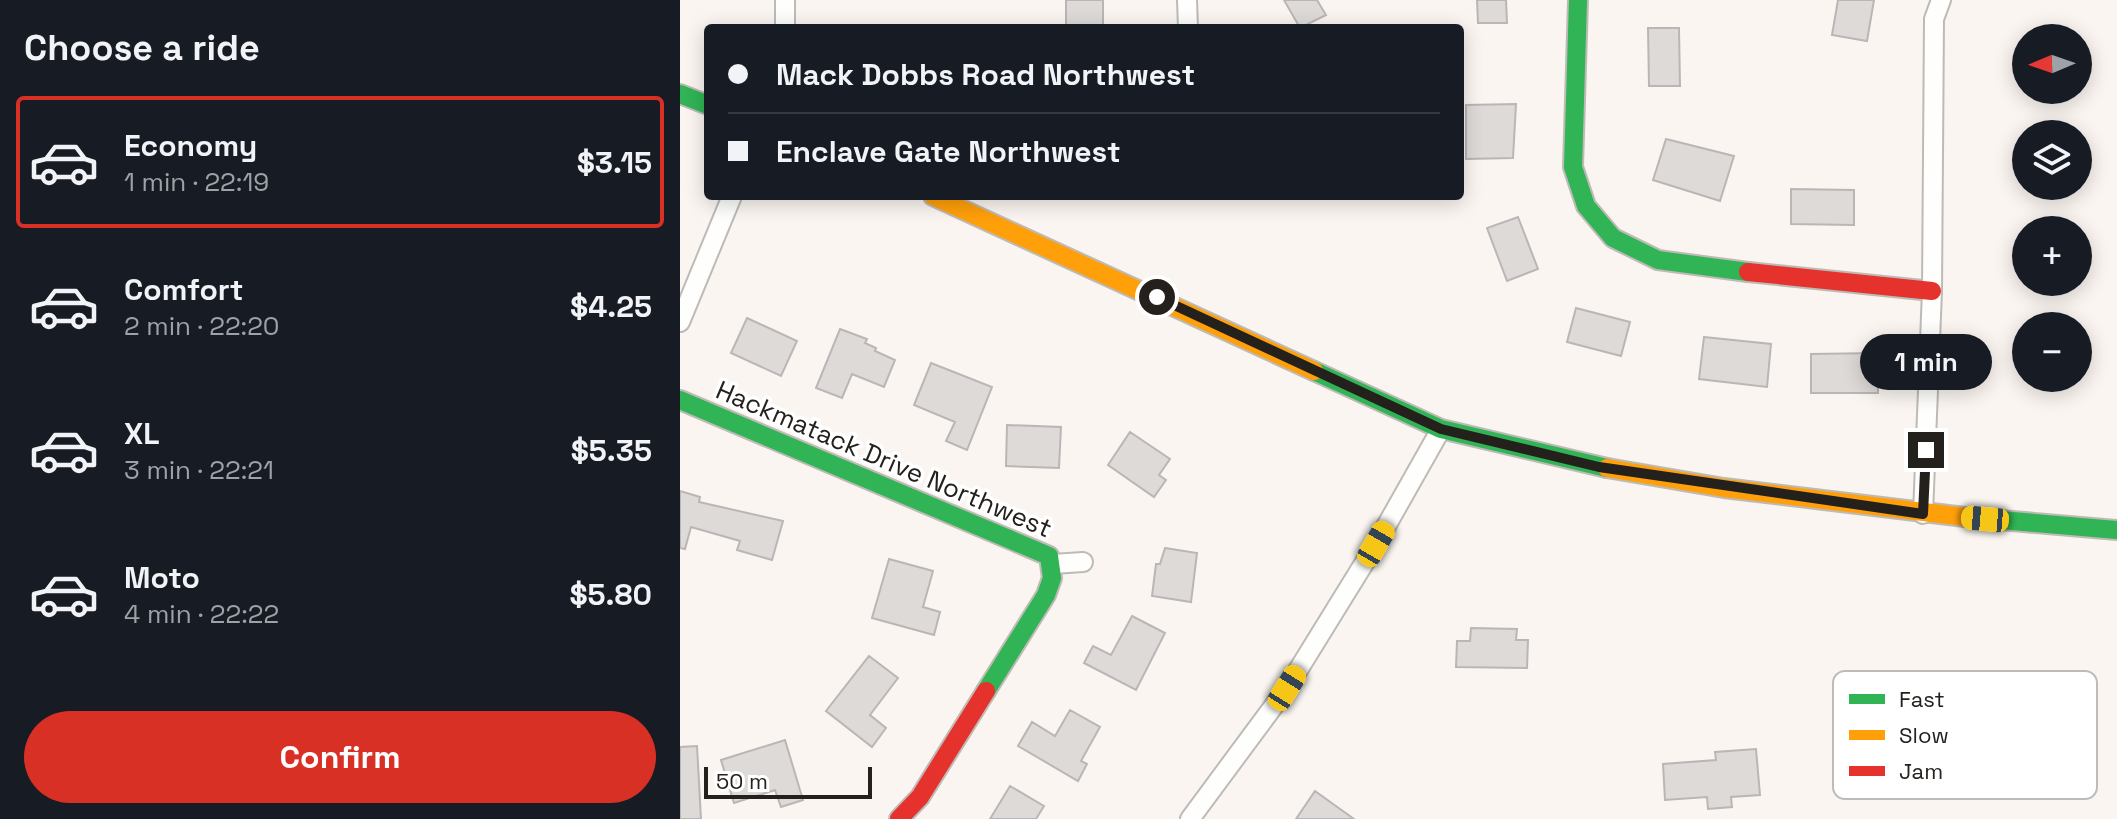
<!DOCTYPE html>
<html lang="en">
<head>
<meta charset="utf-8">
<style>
	:root { --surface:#171b24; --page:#242831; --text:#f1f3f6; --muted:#9ea1a6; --line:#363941; --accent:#d93025 }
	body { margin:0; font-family:"Space Grotesk",sans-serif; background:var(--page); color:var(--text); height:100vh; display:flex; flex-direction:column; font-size:30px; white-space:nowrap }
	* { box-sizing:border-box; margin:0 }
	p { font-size:26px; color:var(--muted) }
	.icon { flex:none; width:44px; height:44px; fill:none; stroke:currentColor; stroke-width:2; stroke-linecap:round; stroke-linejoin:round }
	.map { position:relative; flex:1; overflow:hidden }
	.panel { display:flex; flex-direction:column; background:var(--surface); width:680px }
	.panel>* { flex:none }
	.banner { position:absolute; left:24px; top:24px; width:760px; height:176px; border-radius:8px; box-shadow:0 4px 20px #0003; display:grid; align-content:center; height:176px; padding:0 24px; background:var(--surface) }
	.needle { width:52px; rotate:268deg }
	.controls { position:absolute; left:1332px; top:24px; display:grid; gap:16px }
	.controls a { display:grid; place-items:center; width:80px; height:80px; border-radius:50%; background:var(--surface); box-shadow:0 4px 20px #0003; font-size:40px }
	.scale { position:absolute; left:24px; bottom:20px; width:168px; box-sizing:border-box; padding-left:8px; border:4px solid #24211d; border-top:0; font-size:22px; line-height:28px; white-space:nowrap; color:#24211d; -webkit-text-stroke:6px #fff; paint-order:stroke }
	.end { position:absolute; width:36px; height:36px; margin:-18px; border:10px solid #24211d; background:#fff; box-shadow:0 0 0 4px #fff }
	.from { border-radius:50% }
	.bubble { position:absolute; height:56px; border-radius:28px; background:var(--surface); box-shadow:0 4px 20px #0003; font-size:26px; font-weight:700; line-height:56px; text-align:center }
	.car { position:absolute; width:24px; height:48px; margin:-24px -12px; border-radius:10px; box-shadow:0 0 6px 2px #0007; background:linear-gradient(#f5c518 24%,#345 0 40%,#f5c518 0 76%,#345 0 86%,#f5c518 0) }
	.banner b { display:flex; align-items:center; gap:28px; height:76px; font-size:30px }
	.banner b+b { border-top:2px solid var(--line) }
	.banner i { width:20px; height:20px; background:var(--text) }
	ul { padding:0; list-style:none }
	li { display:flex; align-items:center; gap:24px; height:132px; margin:0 16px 12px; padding:0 8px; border:4px solid transparent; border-radius:8px }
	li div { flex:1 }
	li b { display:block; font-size:30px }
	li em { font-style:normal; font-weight:700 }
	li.active { border-color:var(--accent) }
	li>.icon { width:72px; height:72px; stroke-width:1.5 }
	h2 { padding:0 24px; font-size:36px; line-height:96px }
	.button { display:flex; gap:16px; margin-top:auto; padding:16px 24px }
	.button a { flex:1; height:92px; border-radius:48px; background:var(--accent); color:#fff; font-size:32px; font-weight:700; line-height:92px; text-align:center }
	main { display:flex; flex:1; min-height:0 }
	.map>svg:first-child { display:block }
	.building { fill:#dddad8; stroke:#bbb6b6; stroke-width:2 }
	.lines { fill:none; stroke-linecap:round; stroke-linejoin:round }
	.street-casing { stroke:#bebab6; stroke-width:22 }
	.fast-casing { stroke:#bebab6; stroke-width:22 }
	.slow-casing { stroke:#bebab6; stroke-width:22 }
	.jam-casing { stroke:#bebab6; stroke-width:22 }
	.street { stroke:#fefefd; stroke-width:18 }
	.fast { stroke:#30b455; stroke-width:18 }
	.slow { stroke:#ff9f0a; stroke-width:18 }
	.jam { stroke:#e5322d; stroke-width:18 }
	.route { stroke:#24211d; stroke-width:10 }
	.labels { text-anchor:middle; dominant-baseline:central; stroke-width:7; stroke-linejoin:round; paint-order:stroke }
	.street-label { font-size:26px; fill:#24211d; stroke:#fff }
	.key { fill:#fff; stroke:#bdbcbb; stroke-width:2 }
	.key-label { font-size:22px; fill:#24211d }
</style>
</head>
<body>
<main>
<section class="panel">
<h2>Choose a ride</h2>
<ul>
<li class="active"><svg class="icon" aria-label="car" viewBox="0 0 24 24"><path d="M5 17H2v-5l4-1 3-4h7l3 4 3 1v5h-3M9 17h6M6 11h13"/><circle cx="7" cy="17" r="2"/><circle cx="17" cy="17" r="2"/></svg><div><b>Economy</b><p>1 min · 22:19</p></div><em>$3.15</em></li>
<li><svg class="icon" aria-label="car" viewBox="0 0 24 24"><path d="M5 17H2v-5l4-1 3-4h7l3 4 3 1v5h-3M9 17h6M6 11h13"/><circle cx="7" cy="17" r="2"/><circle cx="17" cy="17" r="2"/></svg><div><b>Comfort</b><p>2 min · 22:20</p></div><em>$4.25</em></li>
<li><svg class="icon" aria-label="car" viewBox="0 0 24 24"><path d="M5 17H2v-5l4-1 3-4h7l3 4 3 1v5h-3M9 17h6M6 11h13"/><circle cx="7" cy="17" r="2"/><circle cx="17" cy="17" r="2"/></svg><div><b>XL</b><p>3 min · 22:21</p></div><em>$5.35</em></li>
<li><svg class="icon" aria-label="car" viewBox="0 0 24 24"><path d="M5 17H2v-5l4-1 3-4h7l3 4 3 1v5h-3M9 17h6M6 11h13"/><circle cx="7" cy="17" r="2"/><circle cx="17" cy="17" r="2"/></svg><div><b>Moto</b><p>4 min · 22:22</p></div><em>$5.80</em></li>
</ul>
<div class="button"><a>Confirm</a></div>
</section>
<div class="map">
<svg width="1437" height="819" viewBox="0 0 1437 819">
	<rect width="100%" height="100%" fill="#faf5f0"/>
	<path class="building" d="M386,0H423V26L386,28Z
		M604,0H637L646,15L620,28Z
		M797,0H826L827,23H798Z
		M1158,0H1194L1187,41L1152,35Z
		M968,28H999L1000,86H969Z
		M836,104L833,158L786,159V105Z
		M986,139L1054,156L1040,201L973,180Z
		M1111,189L1174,190V225L1111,224Z
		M838,217L858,269L827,281L807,228Z
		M896,308L950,322L941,356L887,342Z
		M67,318L117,341L101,376L51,353Z
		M160,329L187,339L185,343L196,348L195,351L215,360L204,387L172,374L162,398L136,388Z
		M1024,337L1091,344L1087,387L1019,379Z
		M1198,353V393H1131V354Z
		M251,363L312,387L287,450L266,441L275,422L234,405Z
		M327,425L381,427L379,468L326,466Z
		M450,432L490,459L479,475L486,480L474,497L428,465Z
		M0,491L20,497L19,502L103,521L92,560L57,550L60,541L11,527L5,549L0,548Z
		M485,548L517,553L511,602L472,596L476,564H480Z
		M209,559L253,571L243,607L260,612L254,635L192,618Z
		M452,616L485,633L456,690L404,663L413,646L431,655Z
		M791,628L837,629L836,640H848L847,668L776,667L777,641H790Z
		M189,656L218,678L190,715L206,728L192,747L146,711Z
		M390,710L420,727L401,761L407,764L398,781L338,746L352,722L375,736Z
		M105,740L123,800L101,807L95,790L54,803L41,760Z
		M17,746L21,819H0V747Z
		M1076,749L1080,795L1051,797L1052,807L1028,809L1027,797L985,800L983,764L1036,760L1035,752Z
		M330,786L364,806L356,819H310Z
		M635,791L674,819H616Z"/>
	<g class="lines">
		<g class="street-casing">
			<path id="street" d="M507,0L508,28
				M105,28V0
				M0,322L52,196
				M1243,514L1252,291L1254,19L1261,0
				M373,564L403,562
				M510,819L607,688L696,544L761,429"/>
		</g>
		<g class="fast-casing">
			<path id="fast" d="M898,0L893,167L906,206L933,238L978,260L1068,272
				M0,94L28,105
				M634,371L761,429L927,468
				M0,400L369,556L372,578L366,595L306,691
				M1285,517L1437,530"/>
		</g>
		<g class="slow-casing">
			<path id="slow" d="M253,196L634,371
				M927,468L1044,488L1285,517"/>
		</g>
		<g class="jam-casing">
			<path id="jam" d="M1068,272L1252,291
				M219,819L240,797L306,691"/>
		</g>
		<use href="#street" class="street"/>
		<use href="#fast" class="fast"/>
		<use href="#slow" class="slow"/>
		<use href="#jam" class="jam"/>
	</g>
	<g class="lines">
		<path class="route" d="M477,297L761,429L919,467L1243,514L1246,450"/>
	</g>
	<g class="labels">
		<g class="street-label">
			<text transform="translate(204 459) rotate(23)">Hackmatack Drive Northwest</text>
		</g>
	</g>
	<rect x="1153" y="671" width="264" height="128" rx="12" class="key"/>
	<rect x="1169" y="694" width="36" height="10" fill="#30b455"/>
	<rect x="1169" y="730" width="36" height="10" fill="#ff9f0a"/>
	<rect x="1169" y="766" width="36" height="10" fill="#e5322d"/>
	<g class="key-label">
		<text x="1219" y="707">Fast</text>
		<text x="1219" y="743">Slow</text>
		<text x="1219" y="779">Jam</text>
	</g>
</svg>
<div class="controls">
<a><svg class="needle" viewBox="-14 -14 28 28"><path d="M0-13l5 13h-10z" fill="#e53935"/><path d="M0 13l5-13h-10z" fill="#9ea1a6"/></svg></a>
<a><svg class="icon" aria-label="layers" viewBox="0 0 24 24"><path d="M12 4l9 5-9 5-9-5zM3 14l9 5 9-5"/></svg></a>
<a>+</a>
<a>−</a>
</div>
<div class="scale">50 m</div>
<i class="end from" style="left:477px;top:297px"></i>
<i class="end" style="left:1246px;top:450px"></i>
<div class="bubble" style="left:1180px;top:334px;width:132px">1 min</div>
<i class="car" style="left:1305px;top:519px;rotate:275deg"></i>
<i class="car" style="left:696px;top:544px;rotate:30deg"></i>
<i class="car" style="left:607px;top:688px;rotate:32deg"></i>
<div class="banner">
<b><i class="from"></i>Mack Dobbs Road Northwest</b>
<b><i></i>Enclave Gate Northwest</b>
</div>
</div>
</main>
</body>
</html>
